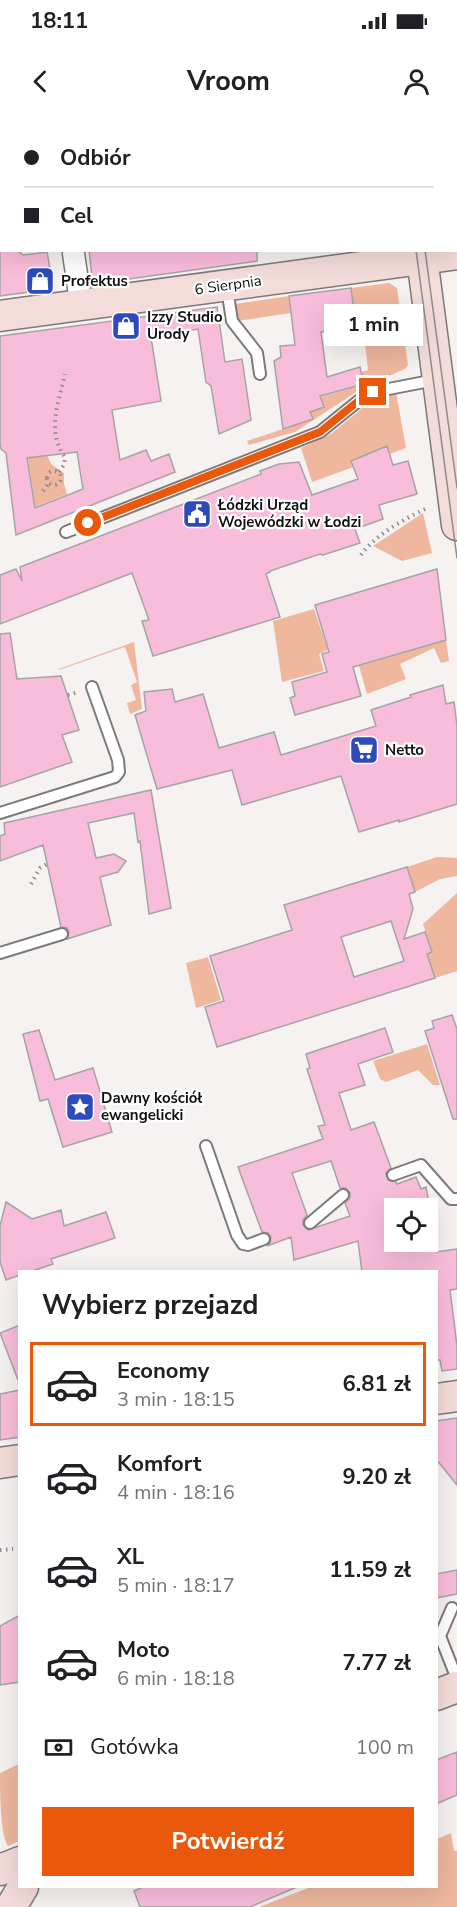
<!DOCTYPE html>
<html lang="pl">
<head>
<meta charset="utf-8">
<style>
	:root { --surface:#fff; --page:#f2f2f2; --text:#202124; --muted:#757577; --line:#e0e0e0; --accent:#ea580c }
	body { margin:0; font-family:"Nunito Sans",sans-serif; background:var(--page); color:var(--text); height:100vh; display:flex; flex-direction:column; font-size:22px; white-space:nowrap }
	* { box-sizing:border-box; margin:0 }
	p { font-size:20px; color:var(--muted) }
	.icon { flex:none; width:33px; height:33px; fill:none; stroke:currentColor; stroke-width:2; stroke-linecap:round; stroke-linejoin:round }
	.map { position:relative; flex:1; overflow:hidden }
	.drawer { position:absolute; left:18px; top:1150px; width:420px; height:618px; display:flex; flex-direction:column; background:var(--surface); border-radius:0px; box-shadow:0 6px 24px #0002 }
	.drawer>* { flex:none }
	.guide { position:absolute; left:0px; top:0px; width:458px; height:132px; box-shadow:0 6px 24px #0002; display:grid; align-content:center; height:132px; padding:0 24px; background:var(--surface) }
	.tools { position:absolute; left:384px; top:1078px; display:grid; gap:12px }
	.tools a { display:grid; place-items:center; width:54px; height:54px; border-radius:0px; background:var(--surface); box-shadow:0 6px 24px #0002; font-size:30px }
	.end { position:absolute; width:27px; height:27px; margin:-14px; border:8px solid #ea580c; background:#fff; box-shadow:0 0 0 3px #fff }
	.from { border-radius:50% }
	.bubble { position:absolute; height:42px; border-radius:0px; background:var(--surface); box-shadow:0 6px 24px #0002; font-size:20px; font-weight:700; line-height:42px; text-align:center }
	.guide b { display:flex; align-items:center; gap:21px; height:57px; font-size:22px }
	.guide b+b { border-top:2px solid var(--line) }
	.guide i { width:15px; height:15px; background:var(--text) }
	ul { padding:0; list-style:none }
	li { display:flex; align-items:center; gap:18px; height:84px; margin:0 12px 9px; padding:0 12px; border:3px solid transparent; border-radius:0px }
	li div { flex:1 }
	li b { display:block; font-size:22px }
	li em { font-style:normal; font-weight:700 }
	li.on { border-color:var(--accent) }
	li>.icon { width:54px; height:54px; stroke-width:1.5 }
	h2 { padding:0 24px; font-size:27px; line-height:72px }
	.pay { display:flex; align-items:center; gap:15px; height:66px; padding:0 24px; font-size:22px }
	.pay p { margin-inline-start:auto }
	.button { display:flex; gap:12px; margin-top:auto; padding:12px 24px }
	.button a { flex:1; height:69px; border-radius:0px; background:var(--accent); color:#fff; font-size:24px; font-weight:700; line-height:69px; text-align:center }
	.status { display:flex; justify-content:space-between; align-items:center; height:42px; padding:0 30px; background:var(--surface); direction:ltr }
	.status svg { height:16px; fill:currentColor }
	header { display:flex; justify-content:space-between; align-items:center; height:78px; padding:0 24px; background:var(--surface); font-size:27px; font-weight:700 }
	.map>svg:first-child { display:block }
	.green { fill:#eeb79e }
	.building { fill:#f9bddc; stroke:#a6a3a4; stroke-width:1.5; fill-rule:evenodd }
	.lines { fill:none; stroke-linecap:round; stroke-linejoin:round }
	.lane-casing { stroke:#7c7979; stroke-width:14 }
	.street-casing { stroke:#7c7979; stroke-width:24 }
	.secondary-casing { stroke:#7c7979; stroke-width:33 }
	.path { stroke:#8c8a8a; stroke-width:4; stroke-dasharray:1.5 4.5; stroke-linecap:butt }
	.lane { stroke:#fff; stroke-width:10 }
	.street { stroke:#fff; stroke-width:21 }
	.secondary { stroke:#f4dcda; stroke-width:30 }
	.tram { stroke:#8f8c8c; stroke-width:1.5 }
	.route { stroke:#ea580c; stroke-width:8 }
	.labels { text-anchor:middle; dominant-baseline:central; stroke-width:4.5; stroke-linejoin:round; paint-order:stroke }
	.poi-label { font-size:15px; font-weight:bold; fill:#121111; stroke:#fff; text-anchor:start }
	.street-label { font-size:15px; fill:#121111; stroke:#fff }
</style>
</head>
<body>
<div class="status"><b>18:11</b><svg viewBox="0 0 49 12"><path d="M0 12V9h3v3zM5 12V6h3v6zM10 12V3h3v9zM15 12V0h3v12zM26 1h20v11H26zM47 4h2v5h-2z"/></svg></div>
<header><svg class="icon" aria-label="back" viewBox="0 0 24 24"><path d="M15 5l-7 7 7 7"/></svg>Vroom<svg class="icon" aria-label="person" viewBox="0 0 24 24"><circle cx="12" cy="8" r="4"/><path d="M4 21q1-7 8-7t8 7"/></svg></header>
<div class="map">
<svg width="457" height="1787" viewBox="0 0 457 1787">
	<rect width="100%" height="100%" fill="#f6f2f2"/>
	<path class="green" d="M389,163L397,168L408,245L405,249L364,267L295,312L249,325L247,321L313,299L310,291L324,287L321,277L364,264L361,252L368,250L362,199L355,200L351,168Z
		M289,176L291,193L237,201L235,184Z
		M396,272L406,328L312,362L301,328L331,314L366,285L376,279Z
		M47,335L51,344L64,353V364L67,374L35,387L28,338Z
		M423,393L432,433L402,441L373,426Z
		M314,489L328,530L319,534L324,551L282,562L273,501Z
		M446,520L449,541L441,543L434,528L400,544L406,559L367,574L359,546Z
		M134,522L142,589L130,594L127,583L136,580L131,565L137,562L125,527L59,550V549Z
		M437,737L457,738V756L440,759L415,772L407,747Z
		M457,773V851L435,858L427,834L432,832L423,804Z
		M208,837L221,880L196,888L186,843Z
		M427,924L440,965H433L418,950L386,962L380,959L373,941Z
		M19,1644V1721L8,1726C0,1714 0,1670 0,1653Z
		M451,1713L454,1731H457V1787H259L311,1767H436L437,1719Z"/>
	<path class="building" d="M0,130H16L23,135L47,132L52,160L44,170L0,176Z
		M89,130H257V141L100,163L92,157Z
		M351,168L355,200H348L340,209L321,212L327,257L360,247L364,264L320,276L324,287L310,292L313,299L283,309L274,241L281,237L280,226L295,225L289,176Z
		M217,187L225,242L242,239L251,300L219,314L211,266L206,262L198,209L151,217L161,281L112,290L120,340L146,330L151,341L169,334L175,352L16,415L6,333L1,329L0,323V216ZM77,332L83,369L35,388L27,338Z
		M387,326L393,345L408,341L417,374L379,385L383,399L355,409L360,423L323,435L320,434L270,451V452L266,454L280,497L153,536L142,501L149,500L132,453L0,504V455L16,449L22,461L20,447L261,354L260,351L279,344L299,342L312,375L358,359L351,341Z
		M437,449L446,520L353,547L361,576L295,595L290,578L295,576L292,562L327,552L322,534L329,532L315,485Z
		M10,513L17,559L61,556L79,610L62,615L72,642L0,667V514Z
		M443,565L446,584L454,582L457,606V684L399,702V700L359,712L341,656L242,685L232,650L157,669L135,595L146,591L144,572L172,569L175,582L203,574L219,628L274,612L281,635L376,606L371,590L411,577L410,575Z
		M151,670L171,788L149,794L140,721L138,722L134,693L88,703L96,738L114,734L126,741L118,752L100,757L111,805L67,819L69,812L67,808L61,807L43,725L0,741V716L5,714L4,703Z
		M407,747L415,772L409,774L413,789L404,819L425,812L432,832L427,834L435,858L217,927L205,887L224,881L210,836L292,810L284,785ZM391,801L404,841L354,857L341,817Z
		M452,895L457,909V999H453L425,911L434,908L432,901Z
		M385,908L393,932L358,944L365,965L339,973L351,1010L374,1002L391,1048L386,1053L388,1060L396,1062L397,1064L416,1057L421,1069L426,1067L430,1089H394V1122H435L436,1132L457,1129V1169L450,1170L457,1226V1249L442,1251L440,1240H436V1152H362L358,1121L294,1140L291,1117L267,1126L270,1123L271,1117L268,1113L262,1112L238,1047L323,1019L318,1006L325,1005L307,949L310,948L306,934ZM331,1041L340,1068H346L350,1073V1078L345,1083L350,1096L308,1110L303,1105V1100L307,1095L292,1053Z
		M39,910L55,960L93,948L112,1012L63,1027L48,979L40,981L23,914Z
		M6,1082L32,1099L61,1090L64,1106L106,1092L115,1118L51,1139L53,1144L29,1152H20V1155L6,1160L0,1142V1106Z
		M20,1205V1260H18L0,1213Z
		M20,1270V1317L0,1320V1274Z
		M457,1298V1365L436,1339V1301Z
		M457,1450V1474L436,1478V1454Z
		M20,1495V1562L0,1565V1506Z
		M457,1632V1675L436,1684V1640Z
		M143,1767H297L250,1787H140L134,1771Z"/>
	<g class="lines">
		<g class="lane-casing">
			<path id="lane" d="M227,168L232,201L257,233L260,254
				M66,412L320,312L367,274L373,272L435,260
				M0,693L115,657L119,652L118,640L92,567
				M0,833L62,814
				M206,1026L237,1115L243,1124L248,1125L264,1119
				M393,1055L421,1045L451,1079H457
				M310,1103L343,1075
				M452,1488L440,1516L457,1559"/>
		</g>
		<g class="street-casing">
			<path id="street" d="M56,0L57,2
				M73,130L81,185"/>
		</g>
		<g class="secondary-casing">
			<path id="secondary" d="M403,0V2
				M421,130L457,405
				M0,196L457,134
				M436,1279L457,1276
				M0,1343L20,1340
				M436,1575L457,1567
				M0,1750L20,1742
				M11,1787L23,1767"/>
		</g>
		<path class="path" d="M47 358a7 7 0 1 1 14 0a7 7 0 1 1-14 0Z
			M59,352L64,345L65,337C46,311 59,282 65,254
			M43,371L49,363
			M361,435C377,413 405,399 429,387
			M68,575L79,572
			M31,764L40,748L47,744
			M0,1430L13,1429"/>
		<use href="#lane" class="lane"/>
		<use href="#street" class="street"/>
		<use href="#secondary" class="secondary"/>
		<path class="tram" d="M399,0V2
			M416,130L457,438
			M425,130L457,368"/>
	</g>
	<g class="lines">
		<path class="route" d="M88,403L320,312L367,274L373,272"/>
	</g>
	<defs>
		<g id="shop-square" transform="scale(1.5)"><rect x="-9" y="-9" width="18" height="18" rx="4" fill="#2e4bbb" stroke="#fff"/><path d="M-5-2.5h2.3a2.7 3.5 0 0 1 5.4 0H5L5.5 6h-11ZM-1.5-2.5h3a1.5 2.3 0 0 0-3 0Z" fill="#fff"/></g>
		<g id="civic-square" transform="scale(1.5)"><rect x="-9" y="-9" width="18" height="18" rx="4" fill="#2e4bbb" stroke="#fff"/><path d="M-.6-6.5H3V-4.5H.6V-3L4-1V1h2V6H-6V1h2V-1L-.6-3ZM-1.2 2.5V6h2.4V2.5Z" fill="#fff"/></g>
		<g id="supermarket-square" transform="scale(1.5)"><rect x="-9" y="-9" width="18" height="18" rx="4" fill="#2e4bbb" stroke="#fff"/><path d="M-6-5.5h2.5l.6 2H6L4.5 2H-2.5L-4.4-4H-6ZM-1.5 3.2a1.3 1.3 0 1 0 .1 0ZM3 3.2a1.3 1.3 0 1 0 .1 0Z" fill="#fff"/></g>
		<g id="sight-square" transform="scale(1.5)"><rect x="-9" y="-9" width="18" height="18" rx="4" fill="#2e4bbb" stroke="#fff"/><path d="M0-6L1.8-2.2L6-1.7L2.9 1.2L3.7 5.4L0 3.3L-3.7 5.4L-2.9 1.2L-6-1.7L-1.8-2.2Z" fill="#fff"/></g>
	</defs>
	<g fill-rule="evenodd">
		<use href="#shop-square" x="40" y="161"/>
		<use href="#shop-square" x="126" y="206"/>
		<use href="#civic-square" x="197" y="394"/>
		<use href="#supermarket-square" x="364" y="630"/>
		<use href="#sight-square" x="80" y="987"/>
	</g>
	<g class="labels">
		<g class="poi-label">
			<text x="61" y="161">Profektus</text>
			<text x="147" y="197">Izzy Studio<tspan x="147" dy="17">Urody</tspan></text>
			<text x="218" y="385">Łódzki Urząd<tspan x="218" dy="17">Wojewódzki w Łodzi</tspan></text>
			<text x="385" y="630">Netto</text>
			<text x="101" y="978">Dawny kościół<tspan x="101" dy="17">ewangelicki</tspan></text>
		</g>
		<g class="street-label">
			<text transform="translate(228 165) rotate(-8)">6 Sierpnia</text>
		</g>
	</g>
</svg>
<div class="tools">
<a><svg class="icon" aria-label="locate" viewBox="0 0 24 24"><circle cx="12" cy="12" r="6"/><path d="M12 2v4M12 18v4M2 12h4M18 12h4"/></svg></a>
</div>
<i class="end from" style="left:88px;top:403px"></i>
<i class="end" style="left:373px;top:272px"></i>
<div class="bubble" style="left:324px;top:184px;width:99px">1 min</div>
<div class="guide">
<b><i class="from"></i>Odbiór</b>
<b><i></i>Cel</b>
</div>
<section class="drawer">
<h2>Wybierz przejazd</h2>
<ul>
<li class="on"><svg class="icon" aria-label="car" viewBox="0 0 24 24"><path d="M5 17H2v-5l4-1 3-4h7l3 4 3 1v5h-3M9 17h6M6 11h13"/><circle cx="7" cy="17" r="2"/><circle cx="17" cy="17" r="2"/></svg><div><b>Economy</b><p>3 min · 18:15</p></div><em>6.81 zł</em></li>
<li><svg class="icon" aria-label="car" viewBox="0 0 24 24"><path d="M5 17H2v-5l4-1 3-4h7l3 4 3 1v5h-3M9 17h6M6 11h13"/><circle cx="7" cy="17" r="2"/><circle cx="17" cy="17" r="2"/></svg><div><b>Komfort</b><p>4 min · 18:16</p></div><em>9.20 zł</em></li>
<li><svg class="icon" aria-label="car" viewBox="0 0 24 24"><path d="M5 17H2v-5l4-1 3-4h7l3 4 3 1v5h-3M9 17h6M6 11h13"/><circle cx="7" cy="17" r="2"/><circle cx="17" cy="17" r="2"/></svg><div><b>XL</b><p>5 min · 18:17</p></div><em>11.59 zł</em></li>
<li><svg class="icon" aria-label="car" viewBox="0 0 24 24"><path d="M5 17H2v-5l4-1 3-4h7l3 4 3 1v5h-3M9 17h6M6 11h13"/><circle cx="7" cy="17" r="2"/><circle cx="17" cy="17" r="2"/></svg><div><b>Moto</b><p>6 min · 18:18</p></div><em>7.77 zł</em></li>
</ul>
<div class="pay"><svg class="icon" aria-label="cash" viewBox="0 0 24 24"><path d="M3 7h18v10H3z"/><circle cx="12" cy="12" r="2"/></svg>Gotówka<p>100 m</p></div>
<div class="button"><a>Potwierdź</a></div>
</section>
</div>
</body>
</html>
